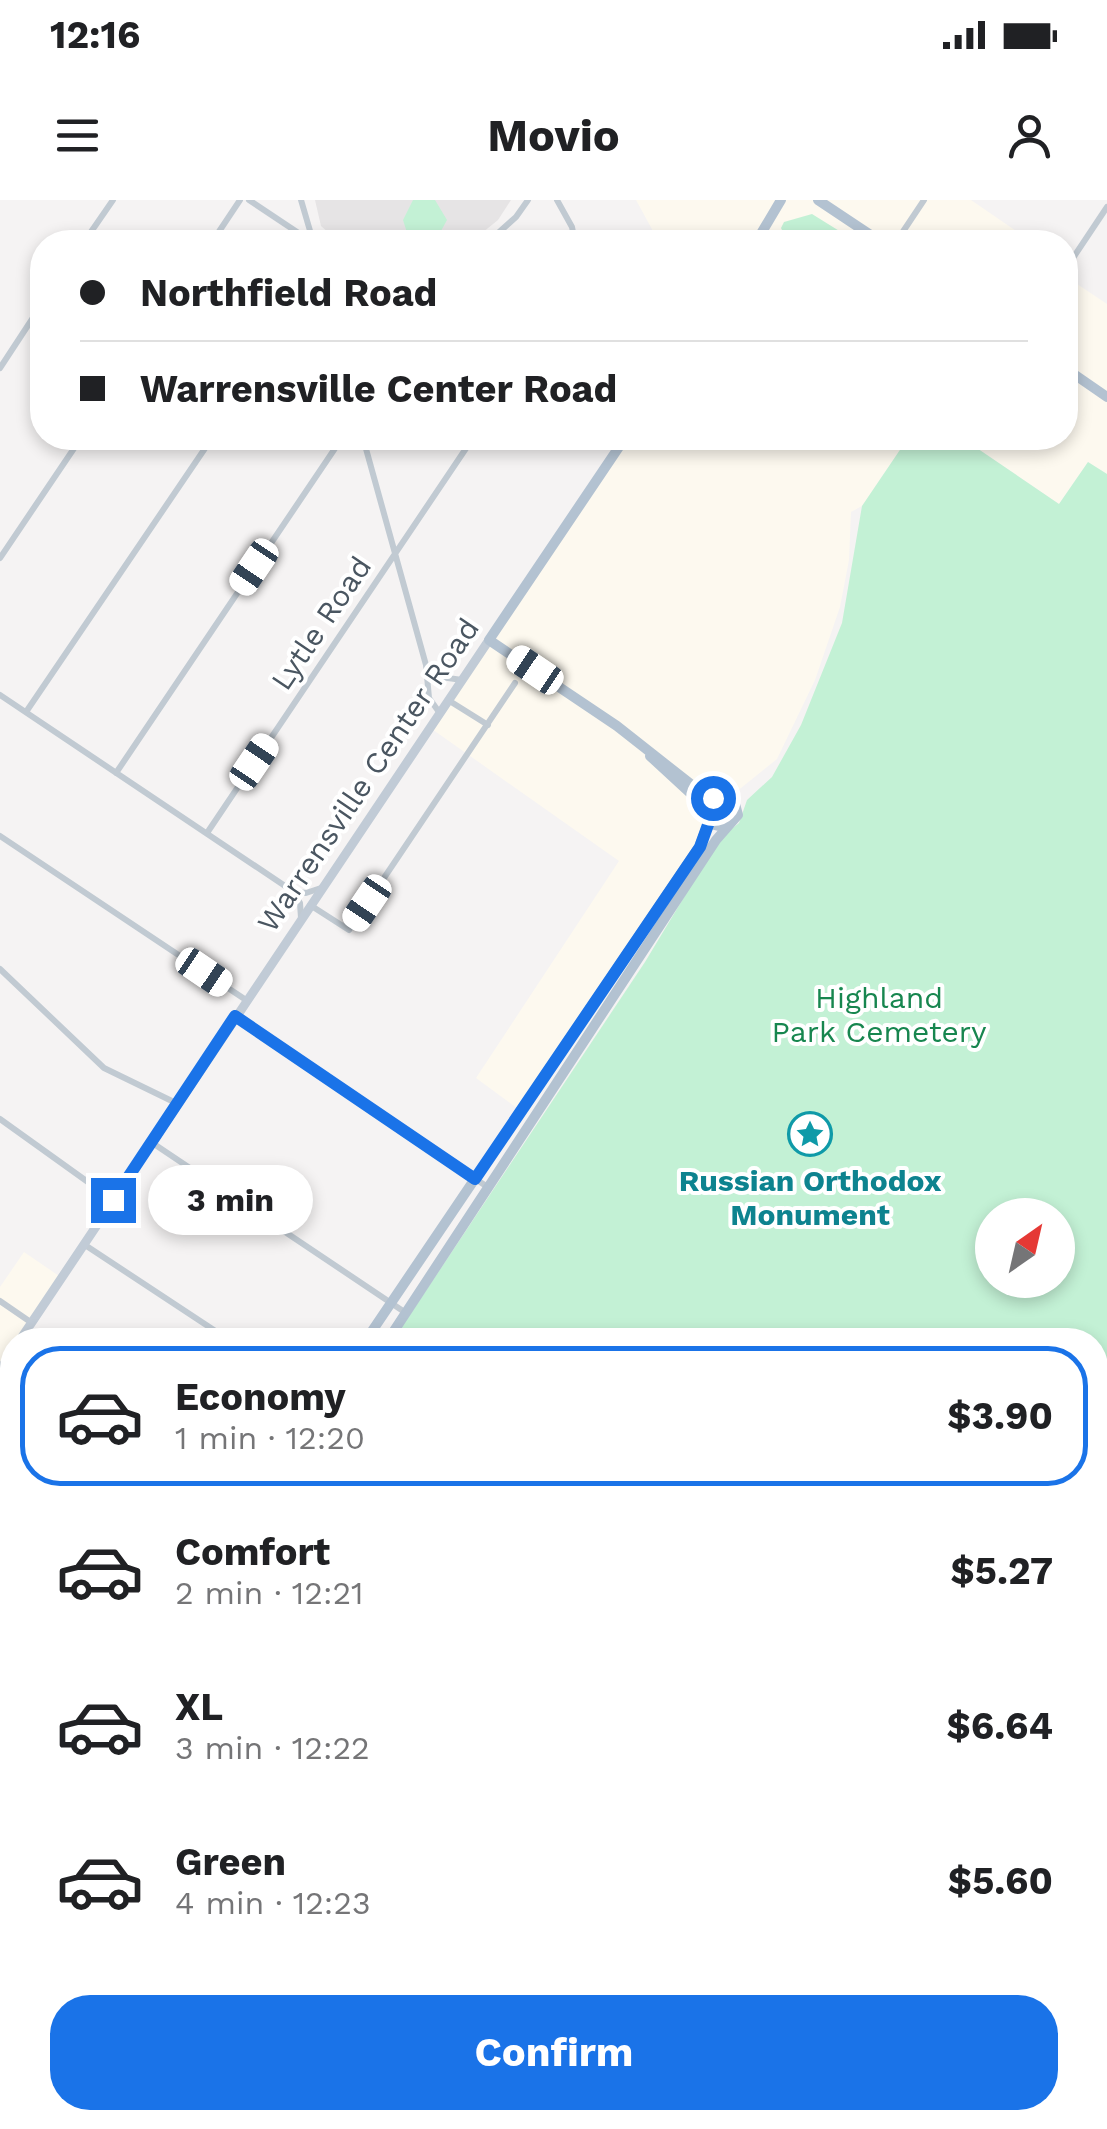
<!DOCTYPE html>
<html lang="en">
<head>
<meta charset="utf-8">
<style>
	:root { --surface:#fff; --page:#f2f2f2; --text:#202124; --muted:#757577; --line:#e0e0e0; --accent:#1a73e8 }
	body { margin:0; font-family:"Work Sans",sans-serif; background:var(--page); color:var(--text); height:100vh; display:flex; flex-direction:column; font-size:38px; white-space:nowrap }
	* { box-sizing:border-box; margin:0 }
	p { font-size:32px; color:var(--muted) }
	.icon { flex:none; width:55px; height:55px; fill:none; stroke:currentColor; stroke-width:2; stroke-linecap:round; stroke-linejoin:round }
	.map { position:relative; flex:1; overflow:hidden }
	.side { position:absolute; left:0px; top:1128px; width:1108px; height:802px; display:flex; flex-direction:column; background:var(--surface); border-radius:40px 40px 0 0; box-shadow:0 5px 15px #0003 }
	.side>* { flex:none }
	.hud { position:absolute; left:30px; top:30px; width:1048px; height:220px; border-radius:40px; box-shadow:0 5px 15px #0003; display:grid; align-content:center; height:220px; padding:0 50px; background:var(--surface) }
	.needle { width:65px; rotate:34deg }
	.tools { position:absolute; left:975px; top:998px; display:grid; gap:20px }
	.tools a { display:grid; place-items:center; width:100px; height:100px; border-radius:50%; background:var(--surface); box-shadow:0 5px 15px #0003; font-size:50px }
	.end { position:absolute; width:45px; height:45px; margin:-22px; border:12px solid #1a73e8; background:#fff; box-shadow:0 0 0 5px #fff }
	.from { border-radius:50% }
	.bubble { position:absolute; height:70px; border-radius:35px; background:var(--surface); box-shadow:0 5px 15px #0003; font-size:32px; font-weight:700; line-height:70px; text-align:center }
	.car { position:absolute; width:30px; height:60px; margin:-30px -15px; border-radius:12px; box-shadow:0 0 8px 2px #0007; background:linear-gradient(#fff 24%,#345 0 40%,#fff 0 76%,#345 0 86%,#fff 0) }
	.hud b { display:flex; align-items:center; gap:35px; height:95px; font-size:38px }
	.hud b+b { border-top:2px solid var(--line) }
	.hud i { width:25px; height:25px; background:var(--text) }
	ul { padding:18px 0 0; list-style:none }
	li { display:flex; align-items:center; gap:30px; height:140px; margin:0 20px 15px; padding:0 30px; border:5px solid transparent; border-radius:40px }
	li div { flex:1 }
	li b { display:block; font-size:38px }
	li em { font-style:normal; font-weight:700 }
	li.current { border-color:var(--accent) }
	li>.icon { width:90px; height:90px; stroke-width:1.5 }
	.primary-button { display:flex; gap:20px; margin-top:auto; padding:20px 50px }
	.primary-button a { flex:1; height:115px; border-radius:40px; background:var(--accent); color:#fff; font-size:40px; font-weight:700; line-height:115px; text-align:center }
	.status { display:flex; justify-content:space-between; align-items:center; height:70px; padding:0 50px; background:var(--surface); direction:ltr }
	.status svg { height:28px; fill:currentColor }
	header { display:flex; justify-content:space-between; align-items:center; height:130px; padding:0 50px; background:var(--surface); font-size:45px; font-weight:700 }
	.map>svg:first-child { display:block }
	.commercial { fill:#fdf9ef }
	.education { fill:#e6e4e5 }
	.green { fill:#c3f1d5; fill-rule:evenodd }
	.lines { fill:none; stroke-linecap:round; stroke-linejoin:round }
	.stream { stroke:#90daee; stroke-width:2.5 }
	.street { stroke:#c1cad2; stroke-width:6 }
	.secondary { stroke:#c1cbd6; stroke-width:9 }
	.primary { stroke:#b3c2d1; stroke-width:10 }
	.route { stroke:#1a73e8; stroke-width:12 }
	.labels { text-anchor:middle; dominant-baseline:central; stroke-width:8; stroke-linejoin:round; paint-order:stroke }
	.street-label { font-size:30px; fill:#4a5661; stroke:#fff }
	.park-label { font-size:30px; fill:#17864f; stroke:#fff }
	.culture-label { font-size:30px; font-weight:bold; fill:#0d838f; stroke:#fff }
</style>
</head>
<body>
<div class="status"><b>12:16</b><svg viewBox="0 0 49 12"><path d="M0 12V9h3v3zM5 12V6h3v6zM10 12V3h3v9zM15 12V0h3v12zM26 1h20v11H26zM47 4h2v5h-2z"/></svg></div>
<header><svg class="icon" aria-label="menu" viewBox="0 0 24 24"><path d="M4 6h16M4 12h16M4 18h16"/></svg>Movio<svg class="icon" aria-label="person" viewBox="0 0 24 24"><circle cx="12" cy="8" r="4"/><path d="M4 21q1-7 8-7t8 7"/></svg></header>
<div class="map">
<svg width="1107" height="1929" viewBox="0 0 1107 1929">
	<rect width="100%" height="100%" fill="#f5f3f3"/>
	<path class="commercial" d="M636,0H971L1032,42H659Z
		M1065,76L1107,104V274L1088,262L1059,304L962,238H1065Z
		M625,238H908L862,306L851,312L849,360L840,407L815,480L777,559L741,588L727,596L713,598L708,604L707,633L521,911L476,878L619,661L429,527Z
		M24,1052L62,1078L20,1140H12V1152L0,1170V1087Z"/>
	<path class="education" d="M315,0H511L498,20L477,37L464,42H339L321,26Z"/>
	<path class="green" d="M413,0H435L447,20L435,42H410L403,20Z
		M812,14L857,42H821L805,36L795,42H788L781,28L784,22Z
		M908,238H962L1059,304L1088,262L1107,274V1929H0V1717L12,1697V1918H1095V1140H393L645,762L719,639L739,623L747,600L772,577L801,525L842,423L862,306ZM992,1015H1058V1080H992Z"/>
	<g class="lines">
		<path class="stream" d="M1095,1695L1107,1688
			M779,1918L793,1929"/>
		<path class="street" d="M249,0L312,42
			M301,0L313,41
			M557,0L572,27L575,42
			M84,42L113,0
			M212,42L240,0
			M488,42L516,17L528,0
			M896,42L924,0
			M1065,70L1107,7
			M0,168L42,104
			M363,238L426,465L429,498L439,512
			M0,358L81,238
			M427,467L441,477L462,480
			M0,495L291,690L300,703L301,718
			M448,500L488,525
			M26,512L212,238
			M116,573L342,238
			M207,633L473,238
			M0,636L246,800
			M292,691L306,693L321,688
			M310,705L349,730L515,483
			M0,769L104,868L176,903
			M236,817L489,988
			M0,919L113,1000
			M151,942L406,1113
			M85,1045L229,1140
			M0,1101L32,1123
			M0,1268L12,1276
			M0,1406L12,1415
			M0,1544L12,1552"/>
		<path class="secondary" d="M20,1140L489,440
			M0,1170L12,1152
			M333,1929L335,1918
			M351,1929L353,1918"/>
		<path class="primary" d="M818,0L881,42
			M756,42L781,0
			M1065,168L1107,197
			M650,556L700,602L711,624L726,628
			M366,1140L699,647L709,621
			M388,1140L716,640L738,615L734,600L697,589L617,526L489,440L625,238
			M0,1687L12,1671
			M0,1717L12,1697
			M676,1918L692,1929"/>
	</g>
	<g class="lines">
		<path class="route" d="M113,1000L235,816L475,979L700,647L709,622L707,607L713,598"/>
	</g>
	<defs>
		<g id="sight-ring" transform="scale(2.25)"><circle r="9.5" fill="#fff" stroke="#0f9aa8" stroke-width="1.5"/><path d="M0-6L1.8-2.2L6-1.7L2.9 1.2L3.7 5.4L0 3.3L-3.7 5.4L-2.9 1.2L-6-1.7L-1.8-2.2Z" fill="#0f9aa8"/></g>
	</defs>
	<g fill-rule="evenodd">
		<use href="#sight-ring" x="810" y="934"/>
	</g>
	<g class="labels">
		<g class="street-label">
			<text transform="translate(321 423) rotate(-56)">Lytle Road</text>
			<text transform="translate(368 575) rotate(-56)">Warrensville Center Road</text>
		</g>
		<g class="park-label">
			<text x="879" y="797">Highland<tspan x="879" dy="34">Park Cemetery</tspan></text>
		</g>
		<g class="culture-label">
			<text x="810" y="980">Russian Orthodox<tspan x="810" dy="34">Monument</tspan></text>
		</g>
	</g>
</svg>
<div class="tools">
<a><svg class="needle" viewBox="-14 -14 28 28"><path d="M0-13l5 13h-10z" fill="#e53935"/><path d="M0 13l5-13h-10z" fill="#757577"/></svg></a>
</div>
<i class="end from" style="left:713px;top:598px"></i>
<i class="end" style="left:113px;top:1000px"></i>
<div class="bubble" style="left:148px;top:965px;width:165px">3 min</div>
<i class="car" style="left:254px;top:367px;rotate:214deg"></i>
<i class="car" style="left:535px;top:470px;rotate:304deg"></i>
<i class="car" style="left:254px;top:562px;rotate:34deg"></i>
<i class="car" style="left:367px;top:703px;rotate:214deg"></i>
<i class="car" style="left:204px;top:772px;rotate:124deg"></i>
<div class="hud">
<b><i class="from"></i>Northfield Road</b>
<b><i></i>Warrensville Center Road</b>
</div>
<section class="side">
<ul>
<li class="current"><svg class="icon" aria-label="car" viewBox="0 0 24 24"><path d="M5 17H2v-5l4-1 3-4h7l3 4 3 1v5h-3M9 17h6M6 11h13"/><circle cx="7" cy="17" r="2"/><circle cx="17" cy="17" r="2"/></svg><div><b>Economy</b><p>1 min · 12:20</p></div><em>$3.90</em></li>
<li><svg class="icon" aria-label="car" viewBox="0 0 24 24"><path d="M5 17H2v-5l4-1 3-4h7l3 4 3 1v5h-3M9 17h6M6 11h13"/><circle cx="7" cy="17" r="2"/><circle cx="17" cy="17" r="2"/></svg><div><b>Comfort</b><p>2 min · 12:21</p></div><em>$5.27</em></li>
<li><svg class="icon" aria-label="car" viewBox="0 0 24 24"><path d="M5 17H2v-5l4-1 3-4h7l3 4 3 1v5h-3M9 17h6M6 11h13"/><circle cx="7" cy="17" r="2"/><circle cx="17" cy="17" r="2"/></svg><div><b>XL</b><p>3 min · 12:22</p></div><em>$6.64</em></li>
<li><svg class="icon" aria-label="car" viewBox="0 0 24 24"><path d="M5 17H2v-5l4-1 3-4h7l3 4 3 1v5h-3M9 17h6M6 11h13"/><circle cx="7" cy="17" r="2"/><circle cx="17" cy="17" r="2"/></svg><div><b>Green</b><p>4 min · 12:23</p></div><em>$5.60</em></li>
</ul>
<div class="primary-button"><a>Confirm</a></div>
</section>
</div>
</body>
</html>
